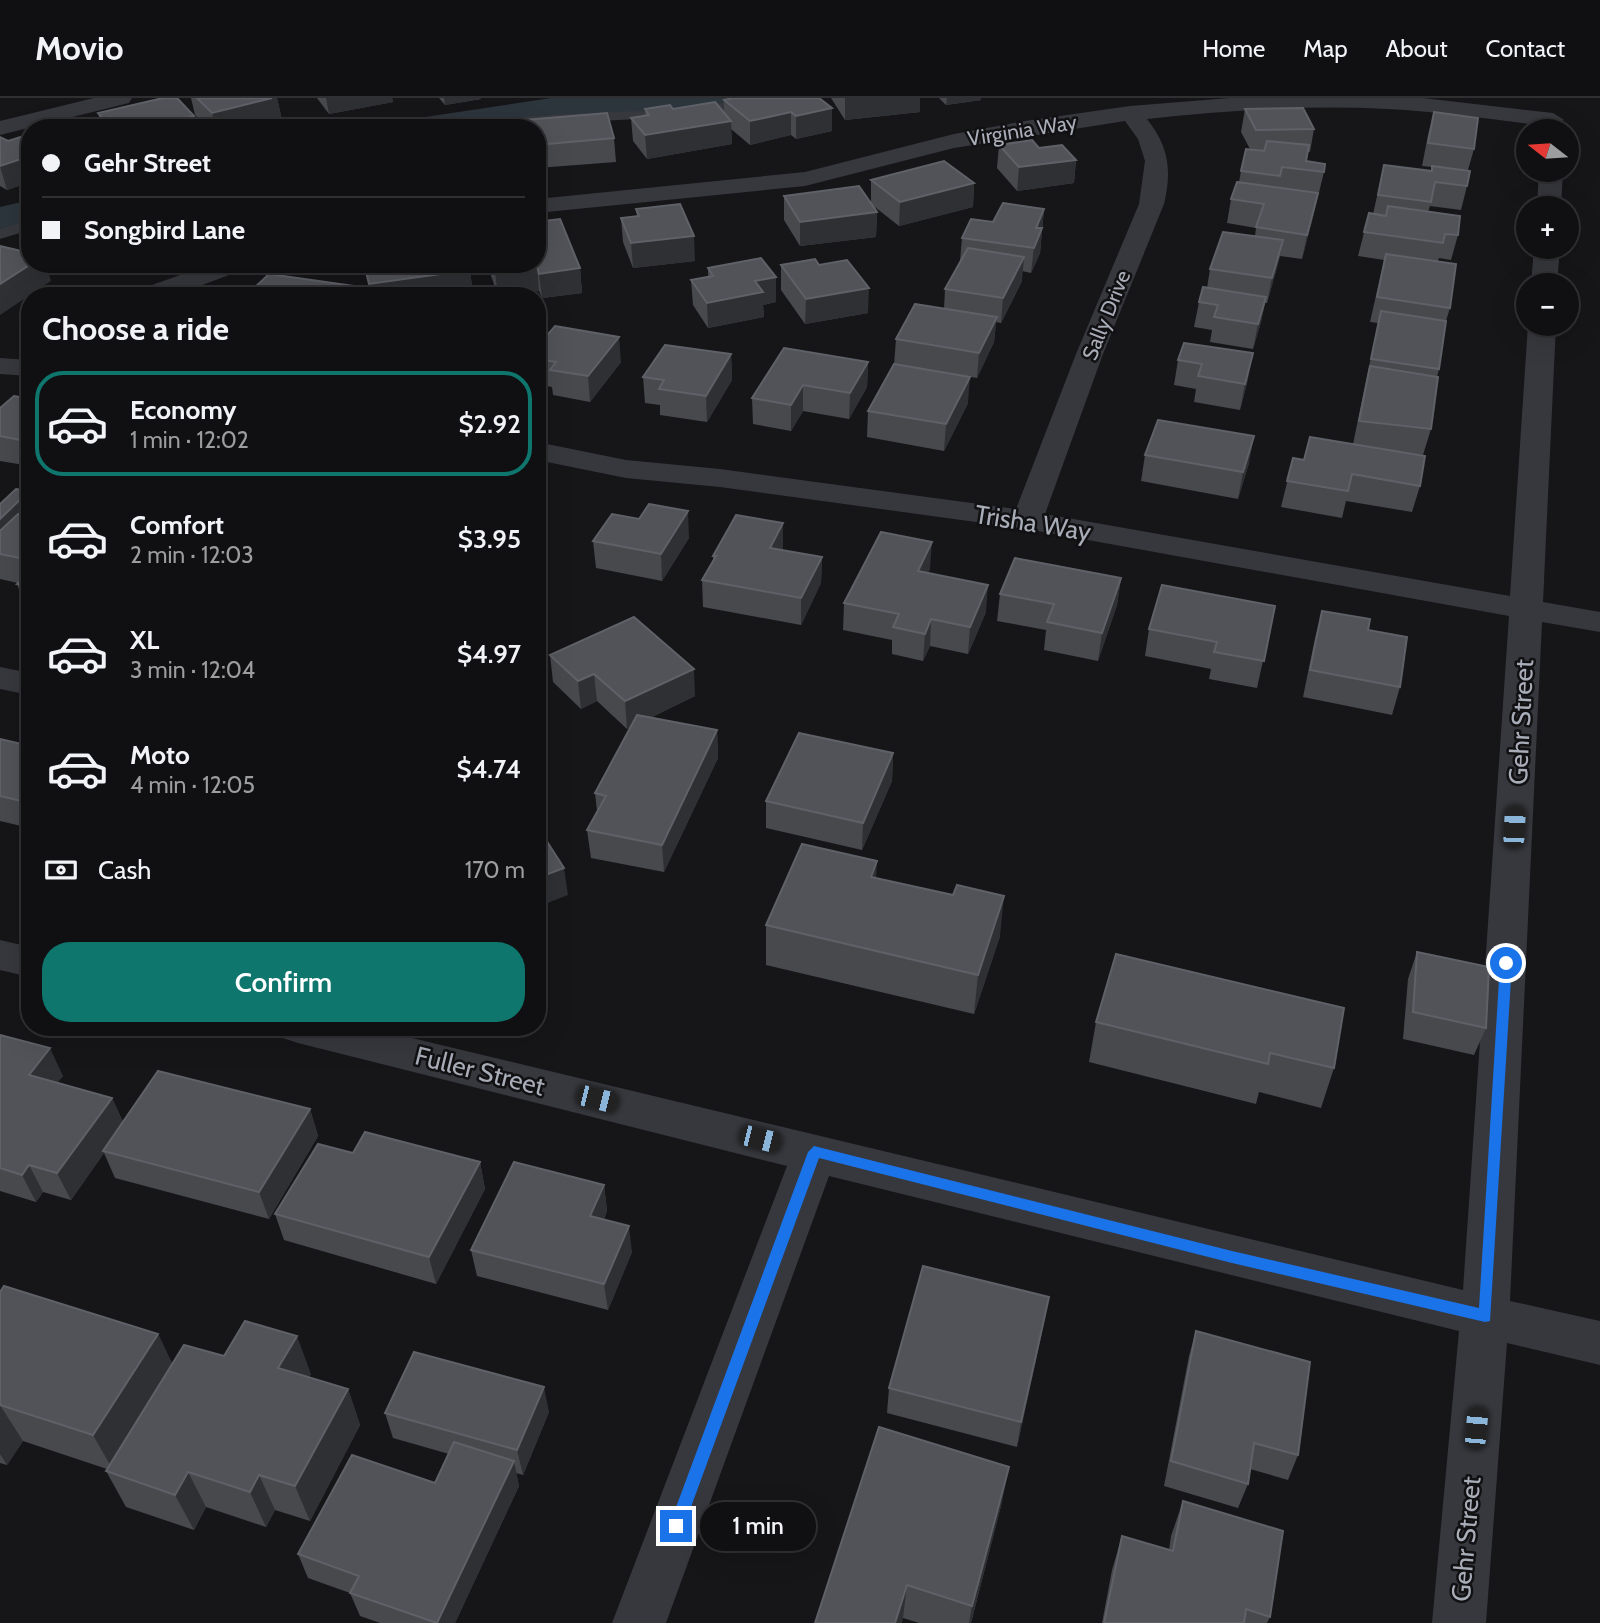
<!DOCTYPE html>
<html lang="en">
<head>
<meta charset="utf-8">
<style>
	:root { --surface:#101012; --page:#1e1e20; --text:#f1f3f6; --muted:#9c9d9f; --line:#303032; --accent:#0f766e }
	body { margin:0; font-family:Cabin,sans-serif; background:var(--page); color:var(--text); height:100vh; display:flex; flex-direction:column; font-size:26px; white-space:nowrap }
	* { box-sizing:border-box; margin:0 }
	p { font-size:23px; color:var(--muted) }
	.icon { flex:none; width:38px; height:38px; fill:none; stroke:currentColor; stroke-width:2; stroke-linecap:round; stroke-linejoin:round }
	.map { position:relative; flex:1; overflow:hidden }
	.details { position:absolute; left:21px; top:189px; width:525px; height:749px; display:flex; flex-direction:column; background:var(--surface); border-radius:28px; box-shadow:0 7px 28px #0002,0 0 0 2px var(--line) }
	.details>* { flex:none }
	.hud { position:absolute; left:21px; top:21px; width:525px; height:154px; border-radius:28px; box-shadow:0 7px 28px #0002,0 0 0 2px var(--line); display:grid; align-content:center; height:154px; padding:0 21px; background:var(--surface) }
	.needle { width:46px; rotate:287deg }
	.buttons { position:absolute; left:1516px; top:21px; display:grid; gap:14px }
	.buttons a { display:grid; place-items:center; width:63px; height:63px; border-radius:50%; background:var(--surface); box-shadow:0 7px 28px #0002,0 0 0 2px var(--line); font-size:35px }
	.end { position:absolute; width:32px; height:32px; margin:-16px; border:9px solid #1a73e8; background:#fff; box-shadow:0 0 0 4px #fff }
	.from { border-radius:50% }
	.bubble { position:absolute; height:49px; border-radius:24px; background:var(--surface); box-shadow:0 7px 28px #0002,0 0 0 2px var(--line); font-size:23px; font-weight:600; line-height:49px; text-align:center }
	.car { position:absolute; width:21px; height:42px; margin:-21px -10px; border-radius:9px; box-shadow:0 0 5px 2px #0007; background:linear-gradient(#222 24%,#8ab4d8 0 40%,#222 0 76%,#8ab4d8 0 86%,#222 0) }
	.hud b { display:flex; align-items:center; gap:24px; height:66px; font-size:26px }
	.hud b+b { border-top:2px solid var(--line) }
	.hud i { width:18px; height:18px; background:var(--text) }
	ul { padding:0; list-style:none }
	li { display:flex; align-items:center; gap:21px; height:105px; margin:0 14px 10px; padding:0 7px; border:4px solid transparent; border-radius:28px }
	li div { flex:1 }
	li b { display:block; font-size:26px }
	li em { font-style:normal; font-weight:600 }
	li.current { border-color:var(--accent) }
	li>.icon { width:63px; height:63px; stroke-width:1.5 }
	h2 { padding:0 21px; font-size:32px; line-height:84px }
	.pay { display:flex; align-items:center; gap:18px; height:77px; padding:0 21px; font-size:26px }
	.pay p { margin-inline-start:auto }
	.action { display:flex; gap:14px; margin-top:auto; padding:14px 21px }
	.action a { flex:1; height:80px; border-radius:28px; background:var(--accent); color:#fff; font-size:28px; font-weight:600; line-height:80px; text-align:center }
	header { display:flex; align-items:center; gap:42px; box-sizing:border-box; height:98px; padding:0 35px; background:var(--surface); border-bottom:2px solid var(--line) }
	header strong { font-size:33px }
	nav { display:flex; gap:38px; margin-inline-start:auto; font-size:24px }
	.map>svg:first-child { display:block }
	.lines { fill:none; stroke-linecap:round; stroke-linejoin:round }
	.canal { fill:#2c353c; fill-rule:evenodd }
	.service { fill:#37383d; fill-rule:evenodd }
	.minor { fill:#37383d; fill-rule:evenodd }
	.wall { fill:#47494d }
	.shaded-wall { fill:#2f3033 }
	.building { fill:#525359; stroke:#5f6168; stroke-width:2 }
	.route { fill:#1a73e8 }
	.labels { text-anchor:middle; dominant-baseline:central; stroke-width:5; stroke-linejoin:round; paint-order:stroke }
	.far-street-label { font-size:21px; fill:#a8adb8; stroke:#111113 }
	.street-label { font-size:26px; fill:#a8adb8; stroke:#111113 }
</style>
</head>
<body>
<header>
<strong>Movio</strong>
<nav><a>Home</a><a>Map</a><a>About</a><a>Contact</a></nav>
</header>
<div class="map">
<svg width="1600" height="1525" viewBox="0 0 1600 1525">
	<rect width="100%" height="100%" fill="#161618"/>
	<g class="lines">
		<path class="canal" d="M551,0H743L738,7L727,9L554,19L482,30H403L408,23L419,20Z
			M30,102V123L0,131V109Z"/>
		<path class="service" d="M744,0H769L728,12L692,18L472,30C489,15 627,15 659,12C687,10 716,7 744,0Z
			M30,122V132L0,141V131Z"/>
		<path class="minor" d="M94,0H132L129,5L0,37V23Z
			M1230,0H1423L1553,15L1564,22L1553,29C1498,22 1443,14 1388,11C1308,7 1227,12 1147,21C1169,49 1172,72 1164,106L1103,256L1045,416L1510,498L1528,226H1556L1543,504L1600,514V534L1542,524L1510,1203L1600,1223V1267L1507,1245L1486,1525H1432L1459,1233L829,1078L666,1525H612L787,1068L298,945L283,940L277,929H366L1463,1192L1509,518L1027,431L720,389L626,380L537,362V344L626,362L720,371L1016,411L1076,256L1139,106L1145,63L1138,41L1125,23L954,50L805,88L537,115V101L805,74L954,36L1025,23L1130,8Z
			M1539,72H1563L1561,110H1537Z
			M1534,149H1560L1557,187H1531Z
			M211,166H249L245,171L173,198H134L138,192Z
			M0,260L30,262V278L0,276Z
			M0,569L30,575V597L0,591Z
			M0,842L30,849V879L0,872Z"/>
	</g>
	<path class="wall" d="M191,0H277L282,22L249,30H209L195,17Z
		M317,0H392L393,4L329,16Z
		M439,0H481V1L445,7Z
		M831,0H920V14L845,22Z
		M939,0H981V2L946,7Z
		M724,2L832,10V33L796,41L791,37L750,47L731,31L732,46L647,61L633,43L631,20L645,18V11H673L724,15Z
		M1245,11L1314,31L1310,54H1308L1306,63L1324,74L1313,119L1302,161L1280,158L1267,205H1265L1261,224L1253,251L1210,244L1212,232L1194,229L1199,204L1207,190L1210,171L1255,138L1256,130L1227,125L1231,101L1239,84L1241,73L1250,51L1241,34Z
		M1434,14L1474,51L1468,72L1467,88L1461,112L1430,108L1428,114L1458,137L1451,162L1439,160L1438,163L1450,210L1446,223L1439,271L1437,279L1431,331L1423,357L1409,356L1420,388L1412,414L1346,403L1342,420L1281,409L1293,360L1304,362L1353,346L1378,225L1370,224L1384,162L1358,158L1369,115L1373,116L1384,67L1431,73L1432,69L1422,68L1428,37Z
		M98,15L197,30H102Z
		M525,22L614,40L616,64L537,70V30H526Z
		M30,36V84L7,92L0,88V39L8,43Z
		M999,47L1039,50L1076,62L1074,85L1017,93L997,70Z
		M871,82L974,85L973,109L899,128L871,106L877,114L876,139L800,148L784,122V98L871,105Z
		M636,111L695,163L633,170L623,144L621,120L637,118Z
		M1044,111L1040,155L1031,175L1022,173V183L1001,225L996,224L994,244L977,280L933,273L968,305L944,353L867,339L868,313L894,267L896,241L944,211L945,191L960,163L962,140L993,124Z
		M91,166H109L99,171Z
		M364,166H468L470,172L473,197L371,198Z
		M488,166H537L580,170L582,195L542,200L539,193L498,198L489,172Z
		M781,167H819L868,215L805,226L781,192Z
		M708,170L776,204L763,207L764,219L708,230L693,207L691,182L708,179Z
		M250,194L356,198H251Z
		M1184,245L1248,281L1240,312L1194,304L1196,291L1174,287L1178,262Z
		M537,249L621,264L590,304L553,297L552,289L537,286Z
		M731,256L732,282L707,324L660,317V307L645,305L643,279Z
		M868,264L867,289L849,321L803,313L791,333L753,326L752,300Z
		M30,301V368L0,363V310Z
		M1145,357L1249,365L1238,401L1141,383Z
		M29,393L30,395V513H27L17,486L18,485L0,481V406Z
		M639,421L689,440L662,483L596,470L593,443Z
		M783,452L822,459L821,485L801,527L703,509L702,482L713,464V458Z
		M930,471L928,475L986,514L968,556L930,548L923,563L892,556V542L843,532L844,505Z
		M1121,480L1117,507L1098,563L1044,552L1046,532L997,523L1000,496Z
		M1275,508L1257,590L1209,581L1211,571L1145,558L1149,531Z
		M1322,513L1368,532L1400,589L1392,617L1303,599L1315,540Z
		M550,557L695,598L650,620L717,632L718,660L664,774L591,760L587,732L597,713L595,695L631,629L627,631L597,603L581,611L553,584Z
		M0,641L30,648V730L0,723Z
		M893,655L892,683L862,752L766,730V703Z
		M876,780L953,797L1000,838L974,916L766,867V827Z
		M1417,854L1486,930L1474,957L1403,941L1408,881Z
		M1116,856L1334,970L1321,1010L1259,994L1256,1006L1089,964L1096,924Z
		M0,937L63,978L57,984L112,1000L123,1024L310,1011L318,1038L269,1121L115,1080L104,1055L71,1102L43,1094L36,1104L0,1093Z
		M353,1055L480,1064L485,1091L436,1186L284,1142L275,1116Z
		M604,1087L607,1113L604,1121L632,1154L608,1212L477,1178L471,1152Z
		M0,1194L158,1236L172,1266L224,1258L311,1276L309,1279L348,1291L360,1327L310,1423L275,1412L266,1429L206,1409L194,1432L126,1409L106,1373L107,1371L23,1343L7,1367L0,1365Z
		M1044,1225L1017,1349L887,1315L889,1290Z
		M1196,1233L1298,1357L1288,1382L1250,1371L1248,1386L1238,1410L1164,1388L1189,1258Z
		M549,1314L523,1377L516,1375L519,1388L455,1525H380L360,1518L350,1495L308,1480L298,1456L435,1385L449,1356L393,1340L385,1315Z
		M1183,1403L1270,1519L1267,1525H1102L1112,1472L1122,1438L1169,1452L1171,1438Z
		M1002,1404L971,1525H919L903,1520L815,1525Z"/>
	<path class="shaded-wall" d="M272,0H277L282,22L249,30H216L212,15Z
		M326,0H392L393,4L329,16Z
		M444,0H481V1L445,7Z
		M845,0H920V14L845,22Z
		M947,0H981V2L946,7Z
		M832,10V33L796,41V18Z
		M791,14V37L750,47V23Z
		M194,18L197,30H144Z
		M731,23L732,46L647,61L645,37Z
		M30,58V84L7,92L0,68Z
		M1076,62L1074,85L1017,93L1019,69Z
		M974,85L973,109L899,128L900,104Z
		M1318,95L1313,119L1302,161L1307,137Z
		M1044,111L1040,155L1031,175L1036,130Z
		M877,114L876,139L800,148V124Z
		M694,138L695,163L633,170L631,145Z
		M1283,142L1278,167L1267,205L1272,180Z
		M1024,159L1022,183L1001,225L1003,200Z
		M31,166H46L51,183L0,217V186Z
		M98,166H109L99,171Z
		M537,168L539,193L498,198L495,174Z
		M580,170L582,195L542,200L539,176Z
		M470,172L473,197L371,198L369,186Z
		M776,179V204L763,207L764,219L708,230L707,205L755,183Z
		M354,188L356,198H346Z
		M869,190L868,215L805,226L806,201Z
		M1266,199L1261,224L1253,251L1258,226Z
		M997,219L994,244L977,280L979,255Z
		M619,239L621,264L590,304L588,278Z
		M1253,255L1248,281L1240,312L1245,286Z
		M731,256L732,282L707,324L706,298Z
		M868,264L867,289L849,321L850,295Z
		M970,279L968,305L944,353L946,326Z
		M803,287V313L791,333V307Z
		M1254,338L1249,365L1238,401L1243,374Z
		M29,393L30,428L7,450L0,432V421Z
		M688,413L689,440L662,483L661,456Z
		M783,425V452L770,450Z
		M932,444L930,471L916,500L918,473Z
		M822,459L821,485L801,527V500Z
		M1121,480L1117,507L1098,563L1102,535Z
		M988,487L986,514L968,556L970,529Z
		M931,521L930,548L923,563L925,536Z
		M694,571L695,598L627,631L625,603Z
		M594,576L597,603L581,611L578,583Z
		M717,632L718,660L664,774L662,747Z
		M893,655L892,683L862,752L863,725Z
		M877,763L875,803L871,779Z
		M564,770L568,797L537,809V780Z
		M1004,798L1000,838L974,916L978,877Z
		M50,950L63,978L42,1004L29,977Z
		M112,1000L124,1027L103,1053L104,1055L71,1102L57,1075Z
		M310,1011L318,1038L269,1121L259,1094Z
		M480,1064L485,1091L436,1186L429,1159Z
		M29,1067L43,1094L36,1104L22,1077Z
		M604,1087L607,1113L593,1144L590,1118Z
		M629,1128L632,1154L608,1212L604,1186Z
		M1049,1199L1044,1225L1017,1349L1021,1324Z
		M158,1236L176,1273L113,1372L93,1337Z
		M297,1238L311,1276L293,1306L278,1270Z
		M544,1289L549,1314L523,1377L517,1352Z
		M348,1291L360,1327L310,1423L295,1388Z
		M0,1307L23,1343L7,1367L0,1356Z
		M514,1363L519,1388L455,1525H437Z
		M1009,1369L1002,1404L971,1525H969L972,1508Z
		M188,1374L206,1409L194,1432L175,1397Z
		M259,1377L275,1412L266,1429L250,1394Z
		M907,1487L903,1520L902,1525H895Z"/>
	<path class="building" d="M163,0H177L194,18L144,30H111L98,15Z
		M197,0H272L212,15Z
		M733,0H819L832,10L796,18L791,14L750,23L724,2Z
		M715,4L731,23L645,37L631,20L649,17L645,11L670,7L673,11Z
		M1303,10L1314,31L1256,32L1245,11Z
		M1434,14L1478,20L1474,51L1428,45Z
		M607,15L614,40L537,47V30H527L525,22Z
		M30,36V58L0,68V39L8,43Z
		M1032,42L1039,50L1062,47L1076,62L1019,69L999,47Z
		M1267,43L1309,47L1306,63L1325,66L1324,74L1282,69L1280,78L1241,73L1246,51L1264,53Z
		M944,63L974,85L900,104L871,82Z
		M1384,67L1432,73V68L1470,73L1467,88L1435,84L1431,104L1378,97Z
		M1237,84L1318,95L1307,137L1256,129L1264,106L1231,101Z
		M859,88L877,114L800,124L784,98Z
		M1003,105L1044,111L1036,130H1042L1034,150L962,140L971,121L993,124Z
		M680,106L694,138L631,145L621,120L639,118L636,111Z
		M1388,108L1460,118L1458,137L1445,136L1443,145L1364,134L1369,115L1386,118Z
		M560,121L580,170L539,176L537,168L495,174L492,166H537V124Z
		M1223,134L1283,142L1272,180L1210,171Z
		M0,148L30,155V166H31L0,186Z
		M968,150L1024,159L1003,200L945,191Z
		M1386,156L1456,166L1450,210L1377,199Z
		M761,160L776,179L755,183L763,194L707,205L691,182L713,178L708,170Z
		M815,161L819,167L847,162L869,190L806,201L781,167Z
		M364,166H468L470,172L369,186Z
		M269,176L354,188L346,198H275L250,194Z
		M1203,189L1266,199L1258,226L1214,219L1218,207L1199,204Z
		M915,206L997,219L979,255L896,241Z
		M1381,213L1446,223L1439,271L1371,261Z
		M555,228L619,239L588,278L550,272L556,264L537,261V249Z
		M1184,245L1253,255L1245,286L1198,278L1202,266L1178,262Z
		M665,247L731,256L706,298L659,291L664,282L643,279Z
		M784,250L868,264L850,295L803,287L791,307L752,300Z
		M894,266L970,279L946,326L868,313Z
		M1370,268L1438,279L1431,331L1359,323Z
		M14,298L30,301V344L0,338V310Z
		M1158,322L1254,338L1243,374L1145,357Z
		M1310,339L1425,358L1420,388L1352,376L1348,393L1287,383L1293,360L1304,362Z
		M16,391L29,393L0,421V406Z
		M649,406L688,413L661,456L593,443L612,416L639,421Z
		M18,416L30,418V462L0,456V433Z
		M736,417L783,425L770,450L822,459L801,500L702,482L716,458H713Z
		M881,434L932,444L918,473L988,487L970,529L931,521L925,536L893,529L899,516L844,505Z
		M1015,460L1121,480L1102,535L1047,524L1054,506L1000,496Z
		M30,473V488L17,486Z
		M1162,487L1275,508L1264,563L1214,554L1217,544L1149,531Z
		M1322,513L1370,521L1368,532L1407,539L1400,589L1310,572Z
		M634,519L694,571L625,603L594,576L578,583L550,557Z
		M637,617L717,632L662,747L587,732L606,698L595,695Z
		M799,635L893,655L863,725L766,703Z
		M0,641L30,648V705L0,698Z
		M537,728L564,770L537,780Z
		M802,746L877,763L871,779L953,797L957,787L1004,798L978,877L766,827Z
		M1417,854L1489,869L1486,930L1413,914Z
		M1116,856L1344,910L1334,970L1270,955L1268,966L1096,924Z
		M0,937L50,950L29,977L112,1000L57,1075L29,1067L22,1077L0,1070Z
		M158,973L310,1011L259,1094L103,1053Z
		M365,1034L480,1064L429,1159L275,1116L318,1046L353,1055Z
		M514,1064L604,1087L590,1118L629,1128L604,1186L471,1152Z
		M923,1168L1049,1199L1021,1324L889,1290Z
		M4,1188L158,1236L93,1337L0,1307V1194Z
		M245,1223L297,1238L278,1270L348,1291L295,1388L259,1377L250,1394L188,1374L175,1397L106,1373L184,1247L224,1258Z
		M1196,1233L1310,1264L1298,1357L1254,1345L1248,1386L1171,1363Z
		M414,1254L544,1289L517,1352L385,1315Z
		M879,1329L1009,1369L972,1508L907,1487L895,1525H815Z
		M454,1344L514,1363L437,1525L350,1495L359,1478L298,1456L352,1357L435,1385Z
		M1183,1403L1283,1433L1270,1519L1246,1511L1244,1525H1104L1122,1438L1173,1453Z"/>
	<path class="route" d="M1506,860L1512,865L1490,1223L1485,1224L1232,1165L819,1060L684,1428L682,1434H671L669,1428L808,1054L814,1048L1232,1153L1479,1210L1500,865Z"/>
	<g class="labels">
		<g class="far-street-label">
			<text transform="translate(1022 32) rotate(-9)">Virginia Way</text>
			<text transform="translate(1106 217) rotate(-68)">Sally Drive</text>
		</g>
		<g class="street-label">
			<text transform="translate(1033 425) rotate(9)">Trisha Way</text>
			<text transform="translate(1521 624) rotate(-87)">Gehr Street</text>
			<text transform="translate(480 973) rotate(14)">Fuller Street</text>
			<text transform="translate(1466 1441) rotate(-85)">Gehr Street</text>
		</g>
	</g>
</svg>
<div class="buttons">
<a><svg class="needle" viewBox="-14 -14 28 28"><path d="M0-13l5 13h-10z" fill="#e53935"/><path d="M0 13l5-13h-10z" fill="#9c9d9f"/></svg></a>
<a>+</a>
<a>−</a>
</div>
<i class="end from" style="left:1506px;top:865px"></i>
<i class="end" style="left:676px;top:1428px"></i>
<div class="bubble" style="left:700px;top:1404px;width:116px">1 min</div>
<i class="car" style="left:1514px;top:729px;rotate:3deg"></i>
<i class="car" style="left:597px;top:1001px;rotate:104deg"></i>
<i class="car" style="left:760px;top:1041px;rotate:104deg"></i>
<i class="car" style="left:1476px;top:1330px;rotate:5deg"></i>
<div class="hud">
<b><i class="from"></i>Gehr Street</b>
<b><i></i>Songbird Lane</b>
</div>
<section class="details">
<h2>Choose a ride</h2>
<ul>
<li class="current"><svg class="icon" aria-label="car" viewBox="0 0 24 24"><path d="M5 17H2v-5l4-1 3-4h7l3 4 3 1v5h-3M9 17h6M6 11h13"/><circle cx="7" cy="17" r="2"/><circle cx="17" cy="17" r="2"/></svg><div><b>Economy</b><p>1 min · 12:02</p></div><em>$2.92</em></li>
<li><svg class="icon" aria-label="car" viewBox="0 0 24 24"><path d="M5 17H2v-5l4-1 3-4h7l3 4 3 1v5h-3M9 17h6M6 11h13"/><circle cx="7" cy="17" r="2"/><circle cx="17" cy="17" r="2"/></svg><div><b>Comfort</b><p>2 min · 12:03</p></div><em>$3.95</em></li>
<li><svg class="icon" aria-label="car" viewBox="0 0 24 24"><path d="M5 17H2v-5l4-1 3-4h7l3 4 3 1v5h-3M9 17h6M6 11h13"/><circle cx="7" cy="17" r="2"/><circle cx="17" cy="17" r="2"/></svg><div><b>XL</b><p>3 min · 12:04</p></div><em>$4.97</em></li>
<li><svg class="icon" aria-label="car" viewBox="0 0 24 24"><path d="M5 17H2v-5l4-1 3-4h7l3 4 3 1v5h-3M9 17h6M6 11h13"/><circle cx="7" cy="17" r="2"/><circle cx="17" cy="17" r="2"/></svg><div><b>Moto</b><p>4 min · 12:05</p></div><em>$4.74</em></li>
</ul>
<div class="pay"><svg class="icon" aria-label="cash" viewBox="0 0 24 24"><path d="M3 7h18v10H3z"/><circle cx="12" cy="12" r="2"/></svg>Cash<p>170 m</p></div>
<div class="action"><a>Confirm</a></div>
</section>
</div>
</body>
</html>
